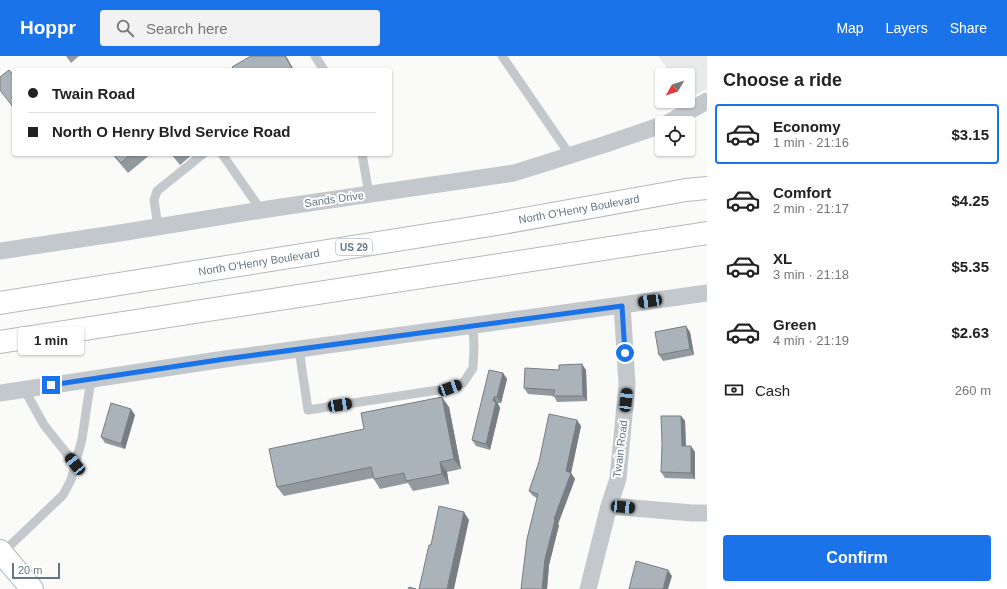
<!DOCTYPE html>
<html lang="en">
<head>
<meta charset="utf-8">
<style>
	:root { --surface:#fff; --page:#f2f2f2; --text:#222; --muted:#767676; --line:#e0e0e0; --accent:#1a73e8 }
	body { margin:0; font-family:Arial,sans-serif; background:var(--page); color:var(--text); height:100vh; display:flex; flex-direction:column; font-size:15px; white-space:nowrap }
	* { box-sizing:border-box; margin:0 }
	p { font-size:13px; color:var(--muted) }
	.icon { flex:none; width:22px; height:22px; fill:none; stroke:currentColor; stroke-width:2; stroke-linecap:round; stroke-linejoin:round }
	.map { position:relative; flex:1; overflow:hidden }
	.details { display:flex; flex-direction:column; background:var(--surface); width:300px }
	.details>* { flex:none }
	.hud { position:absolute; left:12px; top:12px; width:380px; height:88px; border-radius:4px; box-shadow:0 1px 3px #0004; display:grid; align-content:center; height:88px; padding:0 16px; background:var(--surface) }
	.needle { width:26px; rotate:231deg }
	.fabs { position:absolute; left:655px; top:12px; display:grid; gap:8px }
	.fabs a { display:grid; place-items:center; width:40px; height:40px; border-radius:4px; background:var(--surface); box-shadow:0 1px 3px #0004; font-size:20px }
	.scale { position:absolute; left:12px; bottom:10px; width:48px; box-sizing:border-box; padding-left:4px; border:2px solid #657683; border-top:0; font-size:11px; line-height:14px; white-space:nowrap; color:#657683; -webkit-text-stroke:3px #fff; paint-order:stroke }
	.end { position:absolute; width:18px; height:18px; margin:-9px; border:5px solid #1a73e8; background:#fff; box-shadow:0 0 0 2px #fff }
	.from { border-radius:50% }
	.bubble { position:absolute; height:28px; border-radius:4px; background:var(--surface); box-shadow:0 1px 3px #0004; font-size:13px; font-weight:600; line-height:28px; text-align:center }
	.car { position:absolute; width:12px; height:24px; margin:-12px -6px; border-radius:5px; box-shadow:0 0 3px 1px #0007; background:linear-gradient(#222 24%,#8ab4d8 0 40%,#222 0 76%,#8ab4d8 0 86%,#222 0) }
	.hud b { display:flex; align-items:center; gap:14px; height:38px; font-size:15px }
	.hud b+b { border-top:1px solid var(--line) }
	.hud i { width:10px; height:10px; background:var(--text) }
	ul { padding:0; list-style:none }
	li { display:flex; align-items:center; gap:12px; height:60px; margin:0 8px 6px; padding:0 8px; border:2px solid transparent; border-radius:4px }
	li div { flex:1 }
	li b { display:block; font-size:15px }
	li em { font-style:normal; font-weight:600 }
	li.selected { border-color:var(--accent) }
	li>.icon { width:36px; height:36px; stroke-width:1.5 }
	h2 { padding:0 16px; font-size:18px; line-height:48px }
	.pay { display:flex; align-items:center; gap:10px; height:44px; padding:0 16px; font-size:15px }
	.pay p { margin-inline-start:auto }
	.button { display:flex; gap:8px; margin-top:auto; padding:8px 16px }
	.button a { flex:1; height:46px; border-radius:4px; background:var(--accent); color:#fff; font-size:16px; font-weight:600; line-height:46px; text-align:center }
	header { display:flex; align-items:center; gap:24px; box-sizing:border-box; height:56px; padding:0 20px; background:var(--accent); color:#fff }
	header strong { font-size:19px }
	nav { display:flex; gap:22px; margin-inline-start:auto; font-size:14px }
	.search { width:280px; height:36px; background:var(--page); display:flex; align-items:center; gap:10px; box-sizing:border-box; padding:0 14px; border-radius:4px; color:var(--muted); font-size:15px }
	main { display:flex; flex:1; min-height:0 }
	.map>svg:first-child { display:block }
	.built { fill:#e8e9e9 }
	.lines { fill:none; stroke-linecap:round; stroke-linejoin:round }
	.secondary-casing { stroke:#b3babf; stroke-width:24 }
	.highway-casing { stroke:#b4b9bd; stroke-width:24 }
	.lane { stroke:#c3c8cc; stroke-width:9 }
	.street { stroke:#c3c8cc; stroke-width:17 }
	.secondary { stroke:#fff; stroke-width:22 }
	.highway { stroke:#fff; stroke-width:22 }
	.wall { fill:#929a9f }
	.shaded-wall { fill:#777d82 }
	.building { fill:#aab3b9; stroke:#777d82 }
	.route { stroke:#1a73e8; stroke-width:5 }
	.labels { text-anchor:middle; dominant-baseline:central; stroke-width:4; stroke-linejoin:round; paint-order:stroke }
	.shield { fill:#fff; stroke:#939fa8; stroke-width:1 }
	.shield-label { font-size:10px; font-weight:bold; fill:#657683 }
	.street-label { font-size:11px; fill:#657683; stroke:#fff }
</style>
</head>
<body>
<header>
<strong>Hoppr</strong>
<div class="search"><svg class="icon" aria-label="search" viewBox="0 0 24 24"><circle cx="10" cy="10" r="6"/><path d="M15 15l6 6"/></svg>Search here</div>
<nav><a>Map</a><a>Layers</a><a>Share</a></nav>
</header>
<main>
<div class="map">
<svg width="707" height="533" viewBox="0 0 707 533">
	<rect width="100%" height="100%" fill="#fafaf8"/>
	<path class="built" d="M658,0H707V33L689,42L688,41V19H672Z"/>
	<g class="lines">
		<g class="secondary-casing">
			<path id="secondary" d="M0,495L32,533"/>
		</g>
		<g class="highway-casing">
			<path id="highway" d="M0,247L491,169L686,134L707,132
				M0,286L707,177"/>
		</g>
		<path class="lane" d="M315,0L324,14
			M502,0L570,99
			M222,98L261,154
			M362,98L369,138
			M158,171L154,144L157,135L203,98
			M299,293L308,354L451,332L463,327L473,312L474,291L473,270
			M24,333L44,369L75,408
			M2,497L63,439L71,424L82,383L91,323"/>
		<path class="street" d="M668,67L707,45
			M0,195L120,177L268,153L514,117L606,88L662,69
			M0,337L225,303L622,249L707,237
			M609,450L692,457H707
			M588,533L609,450L618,423L627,328L622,249"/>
		<use href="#secondary" class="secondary"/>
		<use href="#highway" class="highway"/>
	</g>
	<path class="wall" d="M66,0H79L71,7Z
		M112,98H151L128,117Z
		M171,98H193L180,109Z
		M690,276L694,299L663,305L659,299Z
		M559,314H586L587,345L557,346L554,340L528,338L524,332Z
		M503,317L507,323L501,347H498L500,352L490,394L476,390L472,384Z
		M449,351L461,413L447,416L449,428L413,435L408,427L380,433L373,422L284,440L277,431Z
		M135,359L125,393L105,387L101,381Z
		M681,360L685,365L686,390L695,396V423L665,422L661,416Z
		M581,370L571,417L575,423L558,468L559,469L549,509L547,533H521L537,442L533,440L529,435L539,406Z"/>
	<path class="shaded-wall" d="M285,0H286L294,14H293Z
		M686,270L690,276L694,299L690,293Z
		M582,308L586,314L587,345L583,340Z
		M503,317L507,323L501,347L497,341Z
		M442,341L449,351L461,413L454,403Z
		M494,341L500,352L490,394L486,388Z
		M131,353L135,359L125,393L121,388Z
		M681,360L685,365L686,396L682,390Z
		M577,364L581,370L571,417L575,423L558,468L559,469L549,509L547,533H542L545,503L554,463L566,415Z
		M691,390L695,396V423L691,417Z
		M440,406L447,416L449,428L442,418Z
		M464,456L469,464L454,533H447Z
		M668,514L672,520L668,533H663Z"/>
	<path class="building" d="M251,0H285L293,14H234L232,11Z
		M9,14L14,20V50L13,51L0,34V21Z
		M113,98H131L121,107Z
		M686,270L690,293L659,299L655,276Z
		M582,308L583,340H553L555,334L524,332L525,312L559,314V309Z
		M489,314L503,317L497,341H494L493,345L496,346L486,388L472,384Z
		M442,341L454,403L440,406L442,418L406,425L404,417L374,423L371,411L277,431L269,393L364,373L361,357Z
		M111,347L131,353L121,388L101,381Z
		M549,358L577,364L566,415L571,417L554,463L555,464L545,503L542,533H521L527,483L538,438L529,435L539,406Z
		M661,360H681L682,390H691V417L661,416L662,388Z
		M439,450L464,456L447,533H419L429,489H431Z
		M636,505L668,514L663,533H629Z
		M409,531L416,533H408Z"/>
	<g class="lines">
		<path class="route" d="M51,329L225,303L622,250L625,297"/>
	</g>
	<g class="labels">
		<rect class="shield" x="336" y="183" width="36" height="16" rx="3"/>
		<g class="shield-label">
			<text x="354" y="191">US 29</text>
		</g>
		<g class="street-label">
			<text transform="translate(334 143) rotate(-8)">Sands Drive</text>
			<text transform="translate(579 153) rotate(-10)">North O'Henry Boulevard</text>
			<text transform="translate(259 206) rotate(-9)">North O'Henry Boulevard</text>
			<text transform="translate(620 393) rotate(-83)">Twain Road</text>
		</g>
	</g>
</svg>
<div class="fabs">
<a><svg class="needle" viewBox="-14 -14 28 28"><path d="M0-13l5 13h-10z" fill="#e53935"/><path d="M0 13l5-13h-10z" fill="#767676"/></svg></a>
<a><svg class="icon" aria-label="locate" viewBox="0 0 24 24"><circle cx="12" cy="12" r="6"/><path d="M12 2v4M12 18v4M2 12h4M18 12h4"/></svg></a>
</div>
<div class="scale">20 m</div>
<i class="end from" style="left:625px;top:297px"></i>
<i class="end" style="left:51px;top:329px"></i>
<div class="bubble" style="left:18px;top:271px;width:66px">1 min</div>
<i class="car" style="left:650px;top:245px;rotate:262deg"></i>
<i class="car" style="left:450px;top:332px;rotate:70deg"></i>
<i class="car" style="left:626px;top:344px;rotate:6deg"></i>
<i class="car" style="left:340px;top:349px;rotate:81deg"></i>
<i class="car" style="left:75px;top:408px;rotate:321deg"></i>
<i class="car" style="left:623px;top:451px;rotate:95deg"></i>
<div class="hud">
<b><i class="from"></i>Twain Road</b>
<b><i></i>North O Henry Blvd Service Road</b>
</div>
</div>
<section class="details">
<h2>Choose a ride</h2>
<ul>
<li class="selected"><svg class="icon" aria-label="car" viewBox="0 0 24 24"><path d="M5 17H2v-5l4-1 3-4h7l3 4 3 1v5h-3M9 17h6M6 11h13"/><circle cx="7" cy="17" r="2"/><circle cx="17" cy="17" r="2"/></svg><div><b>Economy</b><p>1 min · 21:16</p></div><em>$3.15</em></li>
<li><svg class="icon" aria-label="car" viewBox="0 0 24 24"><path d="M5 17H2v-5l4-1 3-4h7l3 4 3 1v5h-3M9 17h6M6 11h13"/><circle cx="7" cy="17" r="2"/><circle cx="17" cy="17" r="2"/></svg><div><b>Comfort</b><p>2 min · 21:17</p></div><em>$4.25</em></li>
<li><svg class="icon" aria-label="car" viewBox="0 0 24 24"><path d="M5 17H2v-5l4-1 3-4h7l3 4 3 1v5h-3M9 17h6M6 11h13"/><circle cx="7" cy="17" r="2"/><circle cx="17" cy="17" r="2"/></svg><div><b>XL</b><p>3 min · 21:18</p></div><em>$5.35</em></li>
<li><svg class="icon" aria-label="car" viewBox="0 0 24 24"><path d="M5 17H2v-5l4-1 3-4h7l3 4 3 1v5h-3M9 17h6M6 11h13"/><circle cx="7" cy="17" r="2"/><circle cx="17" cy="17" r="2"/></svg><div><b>Green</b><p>4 min · 21:19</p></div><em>$2.63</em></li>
</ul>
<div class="pay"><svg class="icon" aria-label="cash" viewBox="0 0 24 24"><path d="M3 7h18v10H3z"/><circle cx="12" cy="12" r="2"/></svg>Cash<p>260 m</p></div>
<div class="button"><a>Confirm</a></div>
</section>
</main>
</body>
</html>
